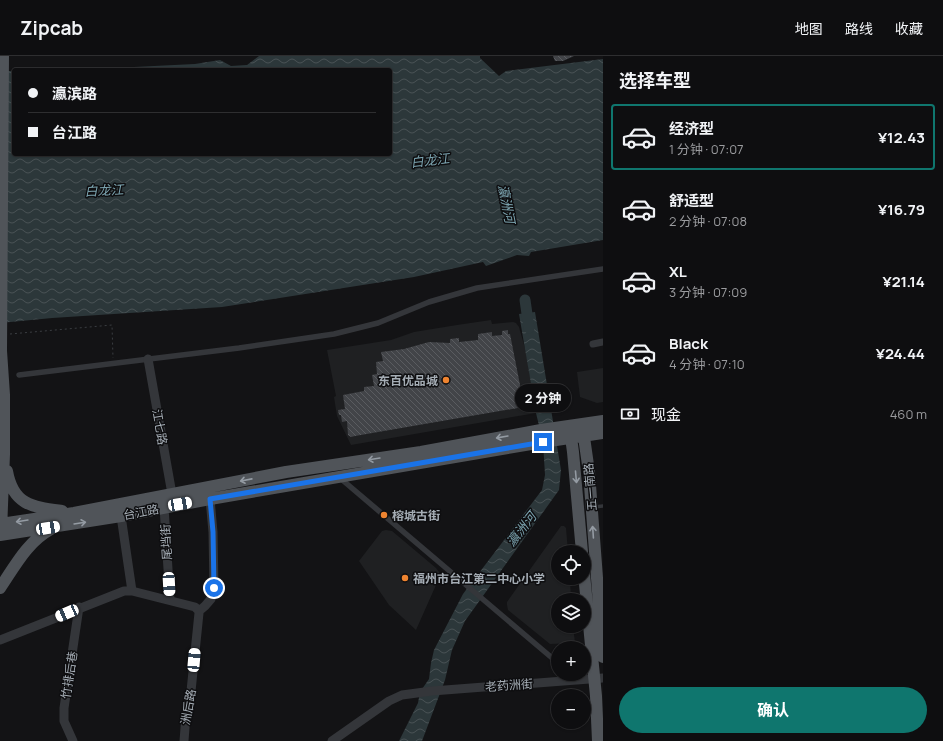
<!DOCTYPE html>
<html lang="zh">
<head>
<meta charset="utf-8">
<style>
	:root { --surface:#0e0e10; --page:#171719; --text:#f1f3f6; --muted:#9b9c9f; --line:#2e2e30; --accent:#0f766e }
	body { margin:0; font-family:Manrope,"Noto Sans SC",sans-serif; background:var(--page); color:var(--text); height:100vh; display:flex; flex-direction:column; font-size:15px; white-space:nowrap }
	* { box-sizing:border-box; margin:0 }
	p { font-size:13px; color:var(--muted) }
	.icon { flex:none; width:22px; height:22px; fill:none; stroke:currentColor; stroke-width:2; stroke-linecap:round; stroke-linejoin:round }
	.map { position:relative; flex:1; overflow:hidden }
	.sheet { display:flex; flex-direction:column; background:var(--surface); width:340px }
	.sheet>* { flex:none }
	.top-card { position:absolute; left:12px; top:12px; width:380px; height:88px; border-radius:4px; box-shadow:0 1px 3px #0004,0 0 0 1px var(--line); display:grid; align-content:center; height:88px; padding:0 16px; background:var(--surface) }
	.tools { position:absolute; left:551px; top:489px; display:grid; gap:8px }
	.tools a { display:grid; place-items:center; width:40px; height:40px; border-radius:50%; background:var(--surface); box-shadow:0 1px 3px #0004,0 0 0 1px var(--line); font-size:20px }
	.end { position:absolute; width:18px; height:18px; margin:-9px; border:5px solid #1a73e8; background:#fff; box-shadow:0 0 0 2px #fff }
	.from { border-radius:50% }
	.bubble { position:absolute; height:28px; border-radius:14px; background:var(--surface); box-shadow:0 1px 3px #0004,0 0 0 1px var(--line); font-size:13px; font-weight:700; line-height:28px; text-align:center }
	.car { position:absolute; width:12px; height:24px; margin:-12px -6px; border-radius:5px; box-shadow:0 0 3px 1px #0007; background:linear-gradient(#fff 24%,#345 0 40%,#fff 0 76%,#345 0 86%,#fff 0) }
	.top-card b { display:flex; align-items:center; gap:14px; height:38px; font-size:15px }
	.top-card b+b { border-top:1px solid var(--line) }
	.top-card i { width:10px; height:10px; background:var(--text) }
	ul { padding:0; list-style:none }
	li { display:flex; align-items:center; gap:12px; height:66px; margin:0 8px 6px; padding:0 8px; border:2px solid transparent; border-radius:4px }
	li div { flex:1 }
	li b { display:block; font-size:15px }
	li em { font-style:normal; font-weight:700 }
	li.selected { border-color:var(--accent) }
	li>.icon { width:36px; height:36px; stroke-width:1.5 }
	h2 { padding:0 16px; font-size:18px; line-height:48px }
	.pay { display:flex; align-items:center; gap:10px; height:44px; padding:0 16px; font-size:15px }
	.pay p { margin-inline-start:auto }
	.cta { display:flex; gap:8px; margin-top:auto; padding:8px 16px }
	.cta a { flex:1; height:46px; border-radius:24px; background:var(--accent); color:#fff; font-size:16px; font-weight:700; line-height:46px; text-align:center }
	header { display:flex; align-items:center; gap:24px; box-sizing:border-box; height:56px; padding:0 20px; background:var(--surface); border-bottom:1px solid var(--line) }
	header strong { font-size:19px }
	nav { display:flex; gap:22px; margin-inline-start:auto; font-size:14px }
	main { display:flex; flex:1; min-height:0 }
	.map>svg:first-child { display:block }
	.built { fill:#1f2022 }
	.water { fill:url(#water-waves) }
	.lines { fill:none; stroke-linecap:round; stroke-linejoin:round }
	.river { stroke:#2c373a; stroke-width:11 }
	.building { fill:url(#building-back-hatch) }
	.path { stroke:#3a3d41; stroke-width:1; stroke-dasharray:2 3; stroke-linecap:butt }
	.service { stroke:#34363a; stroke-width:3.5 }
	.pedestrian { stroke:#34363a; stroke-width:5.5 }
	.minor { stroke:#34363a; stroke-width:7 }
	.tertiary { stroke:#34363a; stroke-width:9 }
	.primary { stroke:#505459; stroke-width:12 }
	.primary-bridge { stroke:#505459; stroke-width:12 }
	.oneway { stroke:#949ba3 }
	.route { stroke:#1a73e8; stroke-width:5 }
	.poi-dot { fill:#ef8430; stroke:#0e0e10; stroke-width:1.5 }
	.labels { text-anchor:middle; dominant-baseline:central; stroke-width:3; stroke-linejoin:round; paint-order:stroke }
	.poi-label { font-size:12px; font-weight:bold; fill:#a5adb5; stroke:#0e0e10; text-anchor:start }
	.street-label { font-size:12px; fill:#a5adb5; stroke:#0e0e10 }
	.water-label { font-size:13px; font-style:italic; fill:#7ca4b0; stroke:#0e0e10 }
</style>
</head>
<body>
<header>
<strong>Zipcab</strong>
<nav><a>地图</a><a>路线</a><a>收藏</a></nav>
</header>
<main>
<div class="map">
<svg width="603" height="685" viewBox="0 0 603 685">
	<defs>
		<pattern id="water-waves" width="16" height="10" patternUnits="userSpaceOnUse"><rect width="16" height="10" fill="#2c373a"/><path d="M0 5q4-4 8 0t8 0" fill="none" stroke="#485154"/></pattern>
		<pattern id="building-back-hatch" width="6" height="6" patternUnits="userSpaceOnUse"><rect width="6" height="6" fill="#424448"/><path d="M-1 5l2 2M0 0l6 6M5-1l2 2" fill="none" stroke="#5a5c60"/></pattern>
	</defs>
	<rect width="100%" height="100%" fill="#131315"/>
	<path class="built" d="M491,264L492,268L513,266L516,267L519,271L526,296L536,357L351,389L337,360L334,341L336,340L327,294L391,284L414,276L457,269Z
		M603,312V346L597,347L580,341L577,316Z
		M561,470H564L566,472L568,496H558V522H570L571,544H558V570H573L575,587L550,588L508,554L507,549V546Z
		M386,474L392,475L436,512L439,516L440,520L416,574L389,549L359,505L382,475Z"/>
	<path class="water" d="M259,0H480V2L499,20L506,15L603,3V184L531,196L529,200L517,199L486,210L483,206L414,221L222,251L52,262L0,267V15H14V98H390V14H73L195,8L220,4L231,10L247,9Z
		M535,256L561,414L559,434L465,565L452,594L445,624L422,685H399L418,647L420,636L429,623L431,607L434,594L463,538L542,434L545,419L543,386L536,357L519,258Z"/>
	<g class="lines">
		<path class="river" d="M525,244L529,272"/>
	</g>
	<path class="building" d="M553,0H574L563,5H555Z
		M508,274V278H510L521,334H524L525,340L518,341L520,350L518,352L355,380L351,381L348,379L347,365L342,366L341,359H339L338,354L345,353L343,339L364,335V331L374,330L372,319L377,318L376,306L383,305L381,296L404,293L429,286L450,287V283L459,282V286L478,284V278L492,276V280L502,279V275Z"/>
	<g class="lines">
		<path class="path" d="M10,278L112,269L113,302"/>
		<path class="service" d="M594,451L603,450"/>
		<path class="pedestrian" d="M19,319L239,292L334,278L378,267L429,246L477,232L603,213
			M340,422L558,607"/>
		<path class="minor" d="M593,288L603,286"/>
		<path class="tertiary" d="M148,303L172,438
			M164,451L170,544
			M121,460L132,535
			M199,555L205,550L211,543L214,532L213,476L210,443
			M0,584L124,535H132L195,551L199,555V557L191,635L186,659L184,685
			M73,685L64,665V652L79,551
			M332,685L389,645L402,639L432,635L603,622"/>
		<path class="primary" d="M570,374L573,396L582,496
			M583,374L589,416L603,601
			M7,415C13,449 32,451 62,455
			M0,468L74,457L286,416L421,396L541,374L603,365
			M1,475L4,398V339L1,295
			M0,479L121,460L210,443L543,386L603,377
			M584,518L596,640L598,685
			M0,532C15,510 27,486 51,473"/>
		<path class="primary-bridge" d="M1,295L3,0"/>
	</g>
	<defs><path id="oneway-shaft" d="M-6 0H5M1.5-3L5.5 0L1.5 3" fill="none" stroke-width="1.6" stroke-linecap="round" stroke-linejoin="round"/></defs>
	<g class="oneway">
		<use href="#oneway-shaft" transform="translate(502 381) rotate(170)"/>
		<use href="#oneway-shaft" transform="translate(374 403) rotate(171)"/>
		<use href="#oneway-shaft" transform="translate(576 421) rotate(85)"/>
		<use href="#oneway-shaft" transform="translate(246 424) rotate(169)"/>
		<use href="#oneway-shaft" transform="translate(22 465) rotate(171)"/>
		<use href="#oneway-shaft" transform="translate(80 467) rotate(-9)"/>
		<use href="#oneway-shaft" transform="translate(593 476) rotate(-94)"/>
	</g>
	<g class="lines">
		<path class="route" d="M214,532L213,476L210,443L543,386"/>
	</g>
	<g class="poi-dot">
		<circle cx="446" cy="324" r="4"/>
		<circle cx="384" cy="459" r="4"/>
		<circle cx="405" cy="522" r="4"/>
	</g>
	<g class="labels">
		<g class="poi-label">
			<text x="438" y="324" text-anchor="end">东百优品城</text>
			<text x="392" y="459">榕城古街</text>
			<text x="413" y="522">福州市台江第二中心小学</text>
		</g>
		<g class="street-label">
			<text transform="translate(160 371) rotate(80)">江七路</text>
			<text transform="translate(590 431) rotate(-95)">五一南路</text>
			<text transform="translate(141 456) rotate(-11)">台江路</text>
			<text transform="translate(166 486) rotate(-93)">尾垱街</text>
			<text transform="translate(69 619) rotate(-81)">竹排后巷</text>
			<text transform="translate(509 629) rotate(-4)">老药洲街</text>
			<text transform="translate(188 651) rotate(-80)">洲后路</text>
		</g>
		<g class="water-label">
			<text transform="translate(430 104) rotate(-7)">白龙江</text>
			<text transform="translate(104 134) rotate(-3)">白龙江</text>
			<text transform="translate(507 148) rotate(79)">瀛洲河</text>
			<text transform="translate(521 473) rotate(-52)">瀛洲河</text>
		</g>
	</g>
</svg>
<div class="tools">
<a><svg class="icon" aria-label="locate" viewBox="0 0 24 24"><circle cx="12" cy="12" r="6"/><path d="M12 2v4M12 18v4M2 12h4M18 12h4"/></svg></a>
<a><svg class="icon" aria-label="layers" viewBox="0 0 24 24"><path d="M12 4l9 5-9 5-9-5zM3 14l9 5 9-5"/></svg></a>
<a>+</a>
<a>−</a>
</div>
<i class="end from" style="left:214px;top:532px"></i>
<i class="end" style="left:543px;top:386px"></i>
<div class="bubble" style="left:515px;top:328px;width:56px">2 分钟</div>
<i class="car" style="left:180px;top:448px;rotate:80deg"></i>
<i class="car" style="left:48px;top:472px;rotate:81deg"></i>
<i class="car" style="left:169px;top:528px;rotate:177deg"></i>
<i class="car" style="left:67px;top:557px;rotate:247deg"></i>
<i class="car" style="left:194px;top:604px;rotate:5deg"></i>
<div class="top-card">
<b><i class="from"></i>瀛滨路</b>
<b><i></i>台江路</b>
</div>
</div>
<section class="sheet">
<h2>选择车型</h2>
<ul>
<li class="selected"><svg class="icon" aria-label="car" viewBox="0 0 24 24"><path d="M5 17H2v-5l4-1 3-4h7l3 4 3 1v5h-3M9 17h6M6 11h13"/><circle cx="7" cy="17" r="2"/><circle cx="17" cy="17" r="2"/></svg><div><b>经济型</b><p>1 分钟 · 07:07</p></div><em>¥12.43</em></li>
<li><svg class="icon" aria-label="car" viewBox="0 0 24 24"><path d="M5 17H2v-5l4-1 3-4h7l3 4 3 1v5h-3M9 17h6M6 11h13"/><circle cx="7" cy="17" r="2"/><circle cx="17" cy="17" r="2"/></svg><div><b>舒适型</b><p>2 分钟 · 07:08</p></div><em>¥16.79</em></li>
<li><svg class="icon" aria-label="car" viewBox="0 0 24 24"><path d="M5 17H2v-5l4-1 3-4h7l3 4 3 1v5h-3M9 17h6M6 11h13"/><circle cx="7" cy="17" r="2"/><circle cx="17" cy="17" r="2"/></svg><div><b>XL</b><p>3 分钟 · 07:09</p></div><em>¥21.14</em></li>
<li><svg class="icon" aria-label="car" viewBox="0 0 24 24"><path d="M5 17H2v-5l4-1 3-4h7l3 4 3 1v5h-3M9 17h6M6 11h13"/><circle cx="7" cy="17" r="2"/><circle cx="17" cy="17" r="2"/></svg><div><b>Black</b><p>4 分钟 · 07:10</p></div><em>¥24.44</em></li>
</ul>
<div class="pay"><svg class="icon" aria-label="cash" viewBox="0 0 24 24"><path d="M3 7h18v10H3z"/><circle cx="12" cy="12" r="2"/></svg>现金<p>460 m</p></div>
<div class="cta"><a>确认</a></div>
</section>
</main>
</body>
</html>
